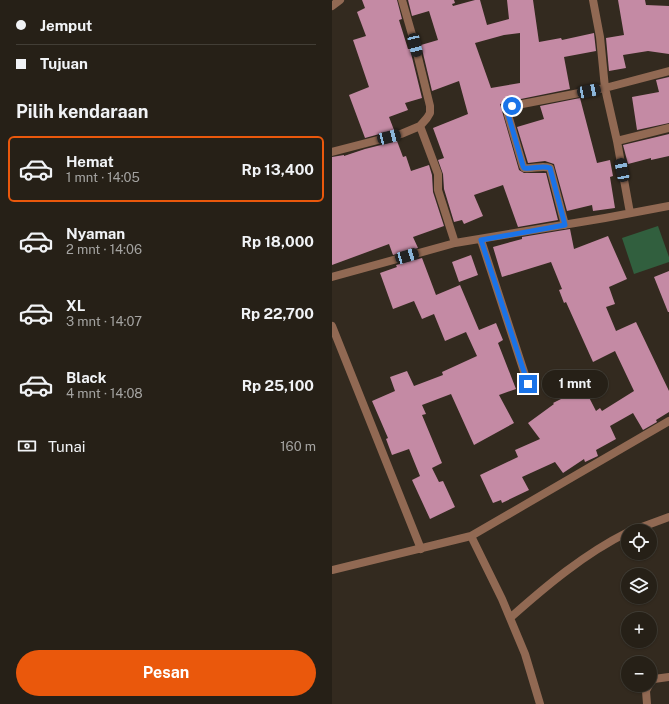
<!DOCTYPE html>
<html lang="id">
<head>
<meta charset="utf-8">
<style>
	:root { --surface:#262017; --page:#2e2820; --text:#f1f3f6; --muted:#a4a3a1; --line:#423e36; --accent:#ea580c }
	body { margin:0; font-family:"Public Sans",sans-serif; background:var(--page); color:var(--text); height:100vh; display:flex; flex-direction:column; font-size:15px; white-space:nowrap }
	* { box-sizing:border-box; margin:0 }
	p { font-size:13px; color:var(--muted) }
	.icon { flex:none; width:22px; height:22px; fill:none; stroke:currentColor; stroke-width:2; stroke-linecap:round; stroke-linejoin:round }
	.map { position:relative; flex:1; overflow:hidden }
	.details { display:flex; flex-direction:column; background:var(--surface); width:332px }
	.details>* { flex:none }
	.hud { display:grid; align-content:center; height:88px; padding:0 16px; background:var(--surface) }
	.controls { position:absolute; left:289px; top:524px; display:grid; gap:8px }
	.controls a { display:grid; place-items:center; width:36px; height:36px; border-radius:50%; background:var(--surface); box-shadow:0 1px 3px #0004,0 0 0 1px var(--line); font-size:20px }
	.end { position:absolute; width:18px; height:18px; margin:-9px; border:5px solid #1a73e8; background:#fff; box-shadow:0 0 0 2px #fff }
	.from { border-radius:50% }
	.bubble { position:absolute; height:28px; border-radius:14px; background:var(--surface); box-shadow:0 1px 3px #0004,0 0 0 1px var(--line); font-size:13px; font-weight:700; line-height:28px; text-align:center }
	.car { position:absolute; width:12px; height:24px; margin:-12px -6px; border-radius:5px; box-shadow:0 0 3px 1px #0007; background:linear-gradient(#222 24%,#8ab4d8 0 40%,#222 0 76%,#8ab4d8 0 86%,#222 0) }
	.hud b { display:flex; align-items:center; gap:14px; height:38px; font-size:15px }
	.hud b+b { border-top:1px solid var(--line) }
	.hud i { width:10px; height:10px; background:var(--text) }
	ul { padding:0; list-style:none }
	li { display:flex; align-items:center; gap:12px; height:66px; margin:0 8px 6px; padding:0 8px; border:2px solid transparent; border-radius:6px }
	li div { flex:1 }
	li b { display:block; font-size:15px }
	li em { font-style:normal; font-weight:700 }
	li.active { border-color:var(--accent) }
	li>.icon { width:36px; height:36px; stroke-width:1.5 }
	h2 { padding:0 16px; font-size:18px; line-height:48px }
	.pay { display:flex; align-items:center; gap:10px; height:44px; padding:0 16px; font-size:15px }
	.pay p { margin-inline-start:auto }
	.primary-button { display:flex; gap:8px; margin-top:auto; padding:8px 16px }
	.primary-button a { flex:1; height:46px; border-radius:24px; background:var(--accent); color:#fff; font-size:16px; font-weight:700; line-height:46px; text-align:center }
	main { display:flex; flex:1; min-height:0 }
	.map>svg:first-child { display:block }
	.green { fill:#315f3e }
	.building { fill:#c48aa4; fill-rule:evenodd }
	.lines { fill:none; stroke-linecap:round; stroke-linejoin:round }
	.minor { stroke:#916953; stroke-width:8 }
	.route { stroke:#1a73e8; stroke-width:5 }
</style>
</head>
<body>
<main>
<section class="details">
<div class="hud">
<b><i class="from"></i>Jemput</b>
<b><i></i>Tujuan</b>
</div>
<h2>Pilih kendaraan</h2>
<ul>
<li class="active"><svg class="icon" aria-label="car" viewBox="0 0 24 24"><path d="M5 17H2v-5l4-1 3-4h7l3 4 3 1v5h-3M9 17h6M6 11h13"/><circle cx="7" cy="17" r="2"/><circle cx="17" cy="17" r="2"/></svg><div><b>Hemat</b><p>1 mnt · 14:05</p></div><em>Rp 13,400</em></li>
<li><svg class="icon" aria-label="car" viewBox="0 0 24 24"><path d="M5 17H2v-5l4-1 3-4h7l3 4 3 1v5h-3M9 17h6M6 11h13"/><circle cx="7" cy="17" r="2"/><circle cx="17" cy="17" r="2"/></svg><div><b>Nyaman</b><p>2 mnt · 14:06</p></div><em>Rp 18,000</em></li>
<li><svg class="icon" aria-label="car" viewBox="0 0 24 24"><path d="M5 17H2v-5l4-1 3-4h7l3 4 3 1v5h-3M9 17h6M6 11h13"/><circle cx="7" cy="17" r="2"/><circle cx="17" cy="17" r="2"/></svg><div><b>XL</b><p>3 mnt · 14:07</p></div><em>Rp 22,700</em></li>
<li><svg class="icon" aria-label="car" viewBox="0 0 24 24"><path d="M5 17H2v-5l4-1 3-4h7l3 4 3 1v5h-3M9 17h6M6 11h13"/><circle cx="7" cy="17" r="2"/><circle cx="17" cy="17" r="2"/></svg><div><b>Black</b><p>4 mnt · 14:08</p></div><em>Rp 25,100</em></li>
</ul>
<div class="pay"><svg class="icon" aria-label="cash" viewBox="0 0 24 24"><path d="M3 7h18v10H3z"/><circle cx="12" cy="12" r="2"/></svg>Tunai<p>160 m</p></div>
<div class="primary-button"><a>Pesan</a></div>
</section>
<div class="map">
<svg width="337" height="704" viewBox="0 0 337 704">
	<rect width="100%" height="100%" fill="#332a1f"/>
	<path class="green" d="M326,226L337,257V262L302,274L290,238Z"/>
	<path class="building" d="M30,0H65L70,19L67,20L76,49H78L90,98L73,103L76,110L57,117L62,130L33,138L17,95L37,87L21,40L34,36L25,12L33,8Z
		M76,0H122L123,3L120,4L121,6L143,0H148L155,25L177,19L175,0H201L207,42L229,38L230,40L262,33L264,51L232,57L238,89L179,101L168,104L187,170L192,173H214L226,220L186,227L171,185L142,195L151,216L132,224L130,220L122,222L112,189L111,174L106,160L112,158L101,128L136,114L127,81L100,91L89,45L106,40L97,11L80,16ZM188,33V83L159,88L143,43L172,35Z
		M286,0H313L314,5L337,6V54L316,51L291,55L294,68L277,71L274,38L292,35Z
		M337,77V123L305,130L300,97L327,92L324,80Z
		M248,98L265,163L278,160L281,176L278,177L283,208L261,211L260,205L235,211L222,164L213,161L196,163L185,127L212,119L208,106Z
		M337,134V156L319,160V158L296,164L291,145Z
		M65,141L71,157L74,156L79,171L97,165L100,175L101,192L112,226L81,237L86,248L61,255L57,244L0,265V157L12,155V156L33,149Z
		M238,229L242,249L276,236L295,279L277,287L283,304L274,307L284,331L304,322L337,391V412L324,420L325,422L311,430L301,413L278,426L284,439L264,450L266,456L253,462L252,459L231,473L223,462L190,477L197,490L170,503L169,500L161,503L148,475L186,457L183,450L208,439L196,423L222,404L221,403L235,396L228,382L245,374L264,411L268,408L270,411L302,391L283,351L261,362L234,302L232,303L227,290L230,289L219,262L170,277L161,247L190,239V237Z
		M139,255L146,275L127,282L120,262Z
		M90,258L104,295L128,285L147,330L164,323L171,340L166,343L184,389L167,395L182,423L142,445L119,394L90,405L94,414L90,415L110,463L100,468L107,482L111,481L123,507L98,519L80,480L88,476L77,449L60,455L54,439L56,438L40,401L63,391L58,377L75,371L82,386L111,375L110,372L145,356L134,332L113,341L102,314L90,319L82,301L61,309L48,273L65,267L64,265Z
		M337,271V312H336L322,277Z"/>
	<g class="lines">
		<path class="minor" d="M0,6L8,0
			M88,126L106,174V190L123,243
			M285,141L337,128
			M0,152L69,134L88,126L95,118L98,113V106L83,45L70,0
			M298,213L285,141L273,88L337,71
			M233,225L218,168C211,165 201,169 192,168L191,166L176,115V109L180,106L273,88L268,37L261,0
			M149,240L196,384
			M0,277L123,243L273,218L337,206
			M0,326L89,549
			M299,531L337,517
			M139,536L337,421
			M0,570L139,536L170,599L193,654L208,704
			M178,618C214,586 252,554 296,532
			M318,683L322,679L337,677
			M315,704L314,691L317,685"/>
	</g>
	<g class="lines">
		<path class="route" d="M180,106L176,109V114L191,166L192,168C201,169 211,165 218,168L233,225L149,240L196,384"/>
	</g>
</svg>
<div class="controls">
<a><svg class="icon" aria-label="locate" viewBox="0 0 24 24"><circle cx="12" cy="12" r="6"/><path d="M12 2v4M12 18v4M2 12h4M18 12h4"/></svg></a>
<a><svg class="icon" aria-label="layers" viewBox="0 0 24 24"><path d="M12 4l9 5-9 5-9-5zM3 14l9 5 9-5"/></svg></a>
<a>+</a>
<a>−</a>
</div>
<i class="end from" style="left:180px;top:106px"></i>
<i class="end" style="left:196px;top:384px"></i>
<div class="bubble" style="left:210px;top:370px;width:66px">1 mnt</div>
<i class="car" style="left:83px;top:45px;rotate:167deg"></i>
<i class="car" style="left:257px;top:91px;rotate:79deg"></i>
<i class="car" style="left:57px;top:137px;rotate:76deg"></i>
<i class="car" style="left:290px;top:170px;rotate:349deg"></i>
<i class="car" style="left:75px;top:256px;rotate:74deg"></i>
</div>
</main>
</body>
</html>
